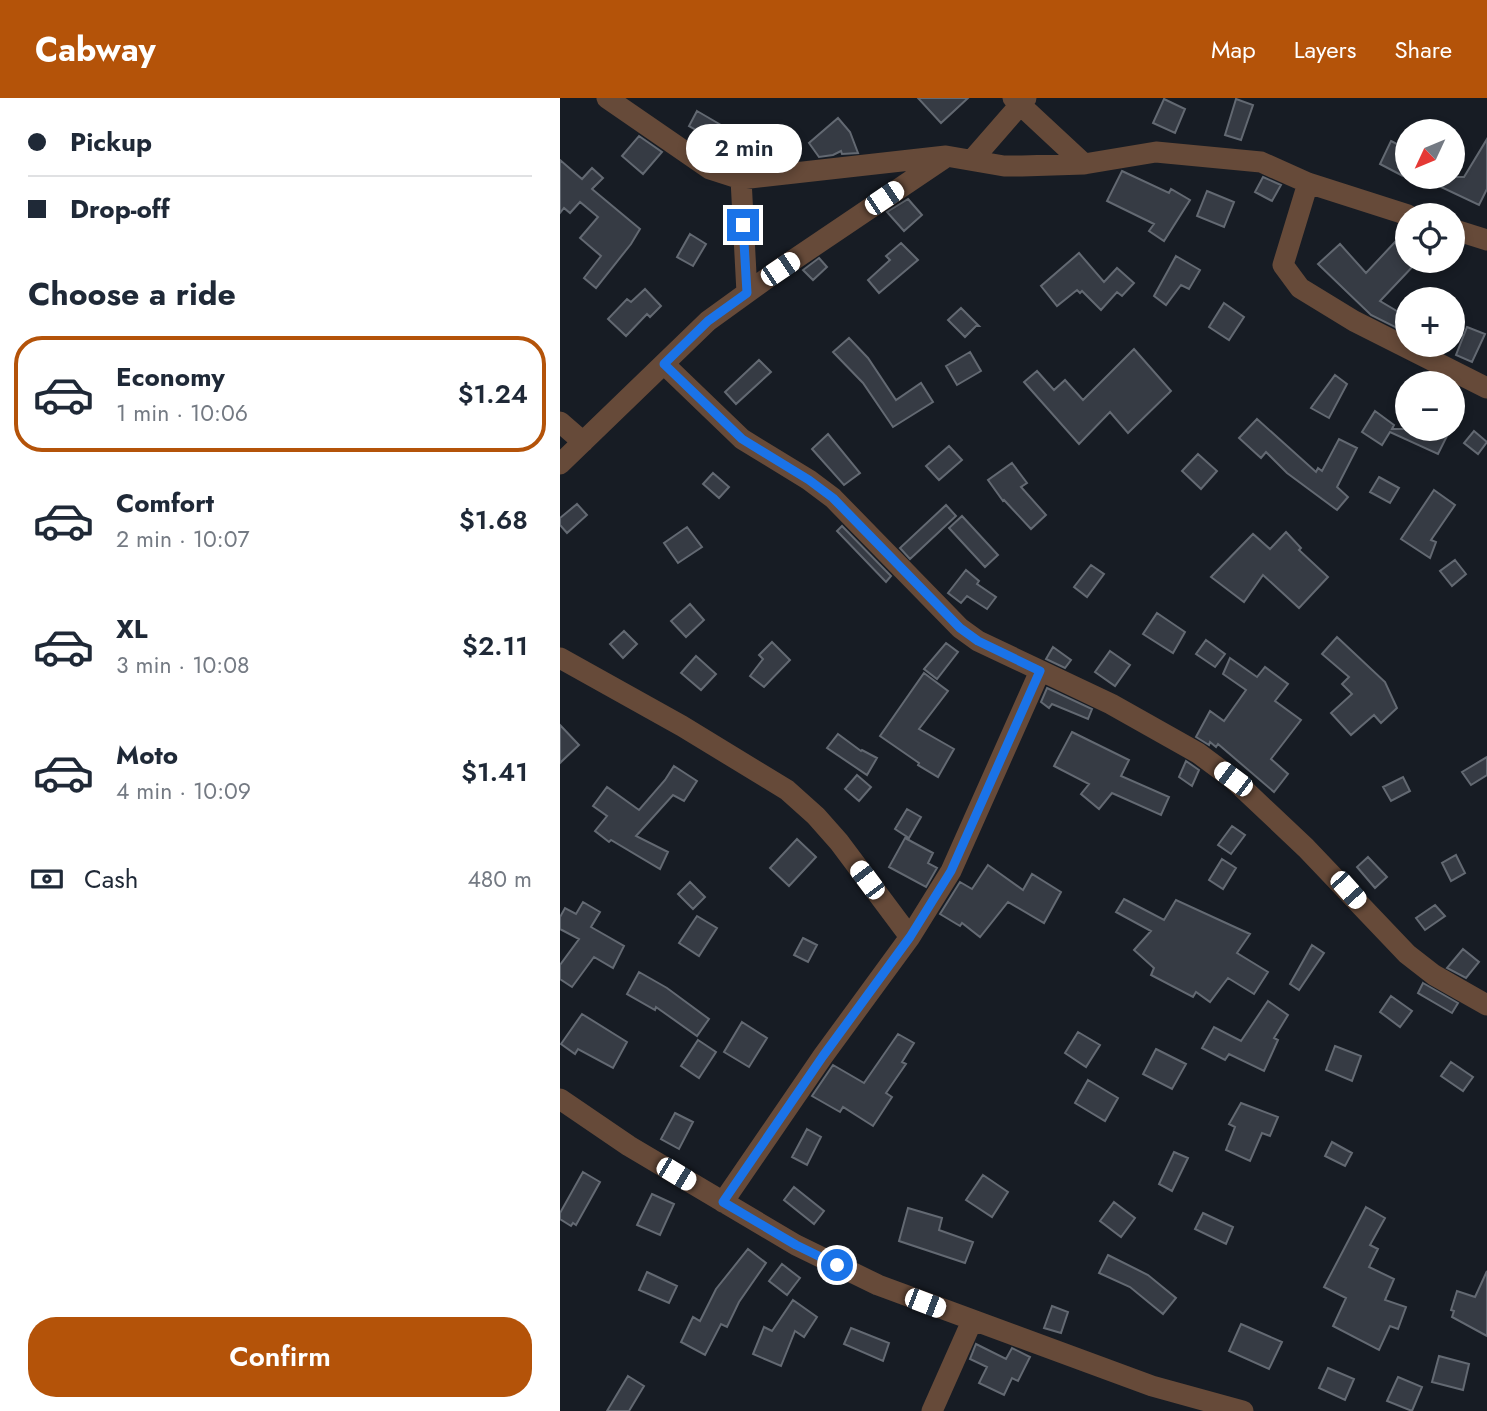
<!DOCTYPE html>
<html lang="en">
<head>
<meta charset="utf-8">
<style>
	:root { --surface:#fff; --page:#f2f2f3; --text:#1f2937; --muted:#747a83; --line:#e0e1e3; --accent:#b45309 }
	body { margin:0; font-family:Jost,sans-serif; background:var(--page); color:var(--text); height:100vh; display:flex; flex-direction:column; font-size:26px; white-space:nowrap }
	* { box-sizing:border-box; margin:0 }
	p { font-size:23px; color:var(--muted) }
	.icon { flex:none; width:38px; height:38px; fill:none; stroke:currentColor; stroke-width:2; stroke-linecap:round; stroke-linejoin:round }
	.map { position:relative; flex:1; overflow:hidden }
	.panel { display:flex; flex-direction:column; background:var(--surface); width:560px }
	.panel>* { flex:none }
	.banner { display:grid; align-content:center; height:154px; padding:0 28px; background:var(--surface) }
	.needle { width:46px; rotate:226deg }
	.fabs { position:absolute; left:835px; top:21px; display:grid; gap:14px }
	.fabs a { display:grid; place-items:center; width:70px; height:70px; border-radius:50%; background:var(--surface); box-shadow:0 4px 10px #0003; font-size:35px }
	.end { position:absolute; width:32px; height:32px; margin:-16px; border:9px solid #1a73e8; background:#fff; box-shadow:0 0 0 4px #fff }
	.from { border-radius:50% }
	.bubble { position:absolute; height:49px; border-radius:24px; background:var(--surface); box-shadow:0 4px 10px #0003; font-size:23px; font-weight:600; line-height:49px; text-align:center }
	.car { position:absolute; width:21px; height:42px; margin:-21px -10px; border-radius:9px; box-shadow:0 0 5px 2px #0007; background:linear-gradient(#fff 24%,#345 0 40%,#fff 0 76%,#345 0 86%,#fff 0) }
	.banner b { display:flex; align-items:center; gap:24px; height:66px; font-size:26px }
	.banner b+b { border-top:2px solid var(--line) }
	.banner i { width:18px; height:18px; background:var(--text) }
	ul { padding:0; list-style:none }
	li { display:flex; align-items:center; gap:21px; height:116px; margin:0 14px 10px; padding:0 14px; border:4px solid transparent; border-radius:28px }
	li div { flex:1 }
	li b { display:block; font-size:26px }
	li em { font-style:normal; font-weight:600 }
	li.active { border-color:var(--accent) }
	li>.icon { width:63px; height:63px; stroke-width:1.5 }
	h2 { padding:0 28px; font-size:32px; line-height:84px }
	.pay { display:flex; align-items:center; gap:18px; height:77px; padding:0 28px; font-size:26px }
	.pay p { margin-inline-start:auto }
	.action { display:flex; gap:14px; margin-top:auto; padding:14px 28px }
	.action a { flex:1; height:80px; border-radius:28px; background:var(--accent); color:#fff; font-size:28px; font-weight:600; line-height:80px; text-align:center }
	header { display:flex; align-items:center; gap:42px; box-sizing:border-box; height:98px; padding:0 35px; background:var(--accent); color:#fff }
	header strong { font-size:33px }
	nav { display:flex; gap:38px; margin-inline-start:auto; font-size:24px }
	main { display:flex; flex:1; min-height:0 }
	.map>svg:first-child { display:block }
	.building { fill:#363b44; stroke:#636972; stroke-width:2 }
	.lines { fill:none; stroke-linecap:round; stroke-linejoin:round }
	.street { stroke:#664a39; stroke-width:21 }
	.route { stroke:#1a73e8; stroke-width:9 }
</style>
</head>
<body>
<header>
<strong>Cabway</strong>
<nav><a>Map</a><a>Layers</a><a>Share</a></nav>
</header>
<main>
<section class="panel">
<div class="banner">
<b><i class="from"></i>Pickup</b>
<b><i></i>Drop-off</b>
</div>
<h2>Choose a ride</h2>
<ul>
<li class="active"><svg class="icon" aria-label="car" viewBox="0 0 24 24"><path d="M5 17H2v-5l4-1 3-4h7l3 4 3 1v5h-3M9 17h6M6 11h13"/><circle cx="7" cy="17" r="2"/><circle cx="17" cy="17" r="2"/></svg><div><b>Economy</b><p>1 min · 10:06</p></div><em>$1.24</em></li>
<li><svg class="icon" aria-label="car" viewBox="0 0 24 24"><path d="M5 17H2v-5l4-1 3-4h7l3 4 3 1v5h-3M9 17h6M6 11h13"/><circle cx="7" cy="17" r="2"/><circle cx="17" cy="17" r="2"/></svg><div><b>Comfort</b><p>2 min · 10:07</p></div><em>$1.68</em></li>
<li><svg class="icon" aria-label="car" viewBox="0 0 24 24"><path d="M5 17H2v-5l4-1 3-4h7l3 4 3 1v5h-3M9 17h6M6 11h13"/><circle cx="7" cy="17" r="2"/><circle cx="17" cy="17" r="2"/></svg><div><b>XL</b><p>3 min · 10:08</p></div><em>$2.11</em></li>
<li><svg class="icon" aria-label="car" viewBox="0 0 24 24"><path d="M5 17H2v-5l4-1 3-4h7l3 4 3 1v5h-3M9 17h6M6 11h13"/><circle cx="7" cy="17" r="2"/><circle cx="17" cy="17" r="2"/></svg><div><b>Moto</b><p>4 min · 10:09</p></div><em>$1.41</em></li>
</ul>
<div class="pay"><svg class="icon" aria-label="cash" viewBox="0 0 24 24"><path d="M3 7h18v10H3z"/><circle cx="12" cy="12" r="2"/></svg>Cash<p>480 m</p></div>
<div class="action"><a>Confirm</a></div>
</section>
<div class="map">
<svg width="927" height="1313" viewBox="0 0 927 1313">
	<rect width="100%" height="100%" fill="#171c24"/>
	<path class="building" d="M358,0H408L381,25Z
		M604,1L625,11L615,35L593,25Z
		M676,1L693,7L681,42L665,37Z
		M137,13L161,27L152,41L129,28Z
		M278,20L290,34L298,55L282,56L281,53L273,57L259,59L249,45Z
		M79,38L102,54L83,76L62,58Z
		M927,41V91L919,107L860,79H904Z
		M831,43L847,51V68L843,78L820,66Z
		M0,62L22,81L32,70L43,80L32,91L80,131L71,146L36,190L24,180L41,158L20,140L38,119L20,104L10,115L4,110L0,115Z
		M562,73L609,95L611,91L630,102L604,143L589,133L594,126L547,103Z
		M703,79L721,87L712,103L695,94Z
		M647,93L674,104L664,129L637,118Z
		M348,101L362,117L344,133L327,114Z
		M130,136L146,146L133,168L117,159Z
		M835,144L847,156V163L856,165L820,203L847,219V235L811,217L758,166L780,146L806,175Z
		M341,145L358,162L319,195L308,182L330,162L326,158Z
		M519,155L544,184L557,170L574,185L562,198L557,194L541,212L522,193L520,195L517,192L497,208L481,188Z
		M616,158L640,172L629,191L621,187L606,207L594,198Z
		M259,160L267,169L253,182L243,172Z
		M85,191L101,208L90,219L87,216L66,238L48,221L67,201L71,204Z
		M664,205L684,219L669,242L649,229Z
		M401,210L419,228H416L405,239L388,222Z
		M907,229L925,236L912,264L896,257Z
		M289,240L308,260L336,302L361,285L373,304L333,329L303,285L273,254Z
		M574,251L611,293L568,335L550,314L519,346L464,284L477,273L494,292L505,282L523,302Z
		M410,254L421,273L397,287L386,268Z
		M199,262L211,274L176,306L165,294Z
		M775,277L787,286L769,320L751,310Z
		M815,313L834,327L832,331H873L887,338L878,356L830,334L822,347L802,334Z
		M697,321L756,374L758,370L762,373L779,341L797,350L777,389L788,399L777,412L727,375L706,354L701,360L679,340Z
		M914,333L927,344L918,356L904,345Z
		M268,336L300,375L284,387L252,351Z
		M389,348L402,362L379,382L366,368Z
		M638,356L657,373L641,391L622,373Z
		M452,365L467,385L461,389L486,417L471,431L444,402L443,403L428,382Z
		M153,375L169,389L159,400L143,386Z
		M819,379L839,390L830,405L810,394Z
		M874,392L895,407L871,442L876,444L870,460L841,441Z
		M17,406L27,417L7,435L0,427V420Z
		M386,407L396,418L350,461L340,450Z
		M402,418L438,457L425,469L389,430Z
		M282,428L331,478L326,484L277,433Z
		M127,429L142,449L118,465L104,445Z
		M726,434L741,450L739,452L768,479L739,510L703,477L684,504L651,479L693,436L710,451Z
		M895,462L906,476L892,488L880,473Z
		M531,467L544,476L527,499L514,489Z
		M406,472L419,483L417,486L436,499L427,511L407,498L401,505L388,495Z
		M130,506L144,522L126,539L111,523Z
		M597,515L625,534L613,555L583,536Z
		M64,533L77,546L63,560L50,546Z
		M777,539L825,584L837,610L821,625L814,617L791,637L771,615L792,596L782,586L789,579L762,556Z
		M646,542L665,556L655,569L636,556Z
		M212,544L230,562L204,589L190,578L203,561L199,557Z
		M386,545L398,554L377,581L364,571Z
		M493,549L511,562L505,570L486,561Z
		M550,553L570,567L555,588L535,574Z
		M136,558L156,576L141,592L121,575Z
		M670,560L697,579L705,569L728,586L715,603L741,622L711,661L728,676L714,694L658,646L656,649L650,644L649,647L636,639L650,613L664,623L686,592L663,576Z
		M364,575L388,593L359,631L394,651L378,679L358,667L359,665L320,638Z
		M487,590L532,611L528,621L492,606L489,610L481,604Z
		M0,627L19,647L0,665Z
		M512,634L569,662L561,678L609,699L601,717L552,695L539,711L521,696L529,686L494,668Z
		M278,636L301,653L302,652L317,660L307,677L267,650Z
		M927,659V677L911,687L902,674Z
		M626,663L639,672L632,688L619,679Z
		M114,668L137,683L124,703L113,697L76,738L108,754L100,771L51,742L49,744L35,733L47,718L33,708L47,689L79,712L105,682Z
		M297,677L311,689L299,703L285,691Z
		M843,679L850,693L831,703L823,689Z
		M347,711L361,719L349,740L335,731Z
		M672,728L685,737L671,756L658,747Z
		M345,740L373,755L368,765L377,770L366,789L329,769Z
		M237,741L256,759L229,788L210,770Z
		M896,757L905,775L891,783L882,765Z
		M808,759L827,779L815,790L797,769Z
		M662,761L676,770L663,791L649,782Z
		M428,767L463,792L472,776L501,794L484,825L448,804L420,839L402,825L400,828L380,816L400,784L412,791Z
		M130,784L145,799L133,811L118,796Z
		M564,801L604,822L616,802L690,836L677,855L708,874L694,896L668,880L650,904L636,894L633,899L591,877L594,870L574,852L591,833L556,814Z
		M23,804L40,814L31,829L64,848L53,870L34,859L12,889L0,881V867L19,841L0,831V819L5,810L16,816Z
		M875,807L885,818L865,832L856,820Z
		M137,818L157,830L139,858L119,845Z
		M243,840L257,847L248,864L234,857Z
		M752,847L764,855L739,892L730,886Z
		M903,851L919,864L906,880L887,870Z
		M79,874L107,890L149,921L137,938L96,909L95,912L67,896Z
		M863,885L898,905L892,915L858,895Z
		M831,898L852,913L840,929L820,914Z
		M708,903L728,917L714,940L718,942L704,973L669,956L665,962L642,950L654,929L681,943Z
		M22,916L67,944L53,970L18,951L15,956L1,946Z
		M182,924L207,940L189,969L164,954Z
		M518,934L540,947L526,969L505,955Z
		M338,936L354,945L342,964L346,966L326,995L332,999L313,1028L283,1009L280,1014L252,998L273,967L304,985Z
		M138,942L156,954L139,980L121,968Z
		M775,948L801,958L792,983L766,972Z
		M596,951L626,966L612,991L583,976Z
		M891,964L913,979L903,993L881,978Z
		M528,982L558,1000L545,1023L515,1005Z
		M681,1005L718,1019L710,1038L702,1035L690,1063L666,1052L675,1029L669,1026Z
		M115,1015L133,1024L119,1051L101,1041Z
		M247,1031L261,1039L247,1067L232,1059Z
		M772,1044L792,1055L785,1068L765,1058Z
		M614,1054L628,1060L612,1093L599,1086Z
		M23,1074L40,1084L16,1127L13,1125L11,1128L0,1121V1115Z
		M423,1077L448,1094L432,1119L406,1102Z
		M234,1089L264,1113L254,1126L224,1102Z
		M92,1096L114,1106L100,1137L77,1127Z
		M554,1104L575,1120L561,1139L540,1123Z
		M806,1109L825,1120L810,1147L818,1151L809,1169L834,1181L825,1202L846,1209L838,1231L830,1228L819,1252L773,1228L786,1200L764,1189Z
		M348,1110L382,1120L379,1132L413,1144L405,1165L339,1143Z
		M643,1115L673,1129L666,1146L635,1131Z
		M188,1151L206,1165L179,1204L167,1229L161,1226L145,1257L121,1244L133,1219L140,1223L156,1191Z
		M548,1157L588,1177L616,1200L603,1216L570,1189L539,1175Z
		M222,1166L240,1180L227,1197L209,1183Z
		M927,1173V1238L892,1219L894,1213L891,1212L897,1193L915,1199Z
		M87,1174L117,1188L109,1205L79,1192Z
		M233,1202L257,1219L244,1239L235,1233L221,1268L193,1256L204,1229L212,1233Z
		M492,1208L508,1214L501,1235L484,1230Z
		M681,1226L722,1244L709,1271L669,1253Z
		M291,1230L329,1245L323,1263L284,1246Z
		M416,1246L446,1261L452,1250L470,1259L458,1283L452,1280L444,1297L419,1285L427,1269L410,1261Z
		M879,1258L909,1266L903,1292L872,1284Z
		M768,1270L794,1281L785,1302L759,1290Z
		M68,1278L84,1288L69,1313H47Z
		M838,1279L862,1289L852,1313L827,1303Z"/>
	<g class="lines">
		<path class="street" d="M47,0L150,71L181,81L386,58L444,68H462L524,66L596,54L701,64L748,85L848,117
			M453,0L524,66
			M412,62L466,0
			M181,81L187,195
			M748,85L723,167L740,190L794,223L927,290
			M892,131L927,142
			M104,266L182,341L249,382L273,400L400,530L418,543L551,606L638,655L673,681L746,750L847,856L874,877L927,907
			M0,324L23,344
			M0,366L148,223L220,171L383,61
			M0,560L122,628L227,692L256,718L279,744L350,839
			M0,1001L69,1048L236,1147L318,1187L592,1288L683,1313
			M163,1104L263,958L350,839L391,773L480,573
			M372,1313L412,1223"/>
	</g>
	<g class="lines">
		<path class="route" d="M183,127L187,195L148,223L104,266L182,341L249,382L273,400L400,530L418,543L480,573L391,773L350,839L263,958L163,1104L236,1147L277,1167"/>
	</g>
</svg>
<div class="fabs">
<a><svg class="needle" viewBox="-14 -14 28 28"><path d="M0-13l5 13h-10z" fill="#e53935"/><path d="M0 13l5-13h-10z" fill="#747a83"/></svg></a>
<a><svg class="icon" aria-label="locate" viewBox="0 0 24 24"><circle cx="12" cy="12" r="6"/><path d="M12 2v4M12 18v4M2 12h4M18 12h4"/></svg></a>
<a>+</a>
<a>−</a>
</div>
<i class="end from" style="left:277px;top:1167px"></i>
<i class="end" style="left:183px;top:127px"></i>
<div class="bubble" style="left:126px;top:26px;width:116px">2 min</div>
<i class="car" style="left:324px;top:100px;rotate:56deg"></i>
<i class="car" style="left:220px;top:171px;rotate:56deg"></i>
<i class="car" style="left:673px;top:681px;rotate:307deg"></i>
<i class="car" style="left:307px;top:782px;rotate:323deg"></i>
<i class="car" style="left:788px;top:792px;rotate:138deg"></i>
<i class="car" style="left:116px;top:1076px;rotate:121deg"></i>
<i class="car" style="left:365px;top:1205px;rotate:111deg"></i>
</div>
</main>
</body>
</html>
